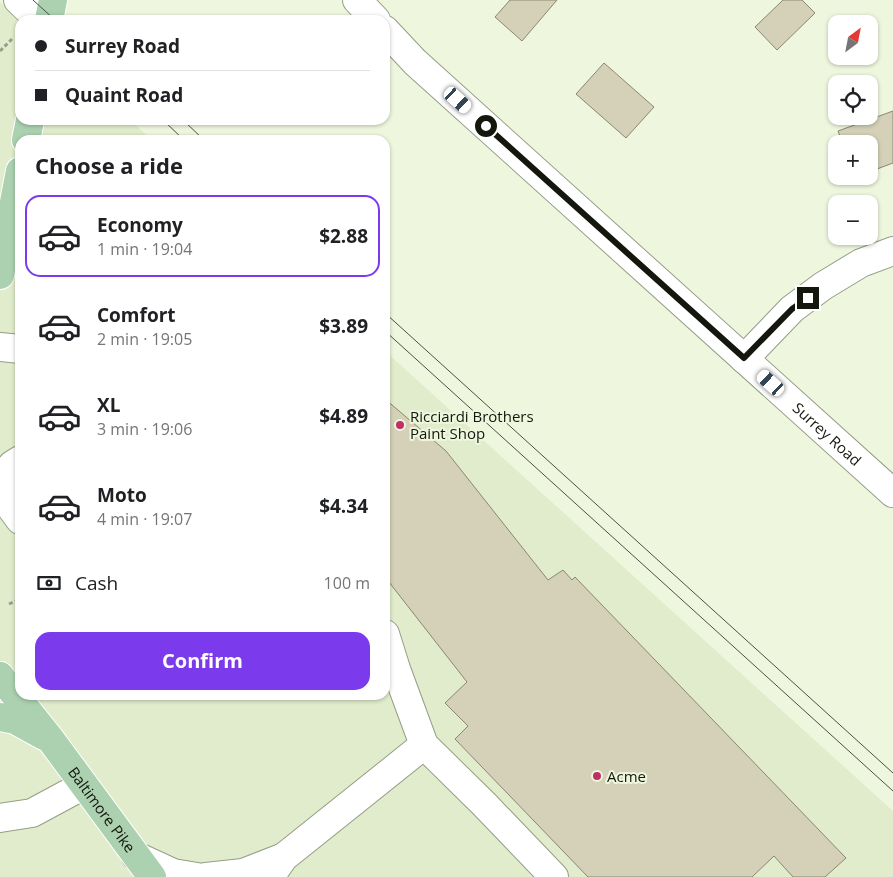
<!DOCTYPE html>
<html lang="en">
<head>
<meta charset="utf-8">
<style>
	:root { --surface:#fff; --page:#f6f6f6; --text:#202124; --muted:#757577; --line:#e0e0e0; --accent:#7c3aed }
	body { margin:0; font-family:"Open Sans",sans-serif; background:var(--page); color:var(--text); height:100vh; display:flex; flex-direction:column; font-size:19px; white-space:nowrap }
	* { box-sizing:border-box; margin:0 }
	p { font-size:16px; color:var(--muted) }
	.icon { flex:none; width:28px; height:28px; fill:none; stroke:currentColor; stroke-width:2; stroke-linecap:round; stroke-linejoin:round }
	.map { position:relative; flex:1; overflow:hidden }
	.panel { position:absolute; left:15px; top:135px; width:375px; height:565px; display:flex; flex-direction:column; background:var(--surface); border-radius:15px; box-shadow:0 1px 4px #0004 }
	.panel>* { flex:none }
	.hud { position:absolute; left:15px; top:15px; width:375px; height:110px; border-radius:15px; box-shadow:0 1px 4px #0004; display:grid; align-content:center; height:110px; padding:0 20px; background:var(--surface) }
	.needle { width:32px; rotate:32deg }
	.fabs { position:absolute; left:828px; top:15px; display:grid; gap:10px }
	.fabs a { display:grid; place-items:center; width:50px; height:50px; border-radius:10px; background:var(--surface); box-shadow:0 1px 4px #0004; font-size:25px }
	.end { position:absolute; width:22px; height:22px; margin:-11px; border:6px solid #14170e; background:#fff; box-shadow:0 0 0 2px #fff }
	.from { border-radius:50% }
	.car { position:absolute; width:15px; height:30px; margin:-15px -8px; border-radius:6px; box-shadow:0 0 4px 1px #0007; background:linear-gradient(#fff 24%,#345 0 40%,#fff 0 76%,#345 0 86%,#fff 0) }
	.hud b { display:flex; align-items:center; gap:18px; height:48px; font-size:19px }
	.hud b+b { border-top:1px solid var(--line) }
	.hud i { width:12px; height:12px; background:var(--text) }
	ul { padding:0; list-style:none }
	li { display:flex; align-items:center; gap:15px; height:82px; margin:0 10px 8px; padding:0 10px; border:2px solid transparent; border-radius:15px }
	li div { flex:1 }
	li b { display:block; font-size:19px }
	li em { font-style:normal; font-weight:700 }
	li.selected { border-color:var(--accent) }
	li>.icon { width:45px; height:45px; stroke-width:1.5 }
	h2 { padding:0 20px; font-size:22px; line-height:60px }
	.pay { display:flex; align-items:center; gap:12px; height:55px; padding:0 20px; font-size:19px }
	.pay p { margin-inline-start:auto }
	.button { display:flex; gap:10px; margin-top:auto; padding:10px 20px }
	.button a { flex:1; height:58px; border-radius:15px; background:var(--accent); color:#fff; font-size:20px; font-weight:700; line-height:58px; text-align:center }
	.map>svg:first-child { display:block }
	.built { fill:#e1eccc }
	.building { fill:#d5d1b8; stroke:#8a876f }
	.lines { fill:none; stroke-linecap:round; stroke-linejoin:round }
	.minor-casing { stroke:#959e86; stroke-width:30 }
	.major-casing { stroke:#fff; stroke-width:30 }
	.path { stroke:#989e8c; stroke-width:3; stroke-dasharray:4 2.5; stroke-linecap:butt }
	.minor { stroke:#fff; stroke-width:28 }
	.major { stroke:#abd1b0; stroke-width:28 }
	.tram { stroke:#4c5043; stroke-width:1 }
	.route { stroke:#14170e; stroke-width:6 }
	.poi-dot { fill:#bd3165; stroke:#eef7de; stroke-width:2 }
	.labels { text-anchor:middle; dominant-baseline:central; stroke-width:4; stroke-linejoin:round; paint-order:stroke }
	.poi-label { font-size:15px; fill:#14170e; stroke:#eef7de; text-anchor:start }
	.street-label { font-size:15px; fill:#14170e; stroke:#eef7de }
</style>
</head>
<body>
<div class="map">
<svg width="893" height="877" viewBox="0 0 893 877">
	<rect width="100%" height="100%" fill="#eef7de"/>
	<path class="built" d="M0,2L20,20V120H130L152,140H20V695H385V351L893,811V877H0Z"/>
	<path class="building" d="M510,0H557L522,41L495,17Z
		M783,0H802L815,13L777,50L755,27Z
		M604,63L654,107L626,138L576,94Z
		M893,111V163L869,172V144H843L838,131Z
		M385,399L446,451L548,580L563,570L572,580L575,577L846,858L825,877H793L774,856L752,877H588L455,739L468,726L445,703L467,682L385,577Z"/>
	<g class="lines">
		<g class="minor-casing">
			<g id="minor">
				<path d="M18,0L39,20"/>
				<path d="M357,0L376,20"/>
				<path id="s1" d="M385,30L415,62L893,493"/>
				<path d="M0,347L20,349"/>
				<path d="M744,359L792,309L823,286L861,263L893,251"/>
				<path d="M20,460L12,465L6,480L9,505L20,520"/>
				<path d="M385,634L396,669L424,745L484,804L554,877"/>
				<path d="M0,818L32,813L84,785"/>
				<path d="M136,856L173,873L197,877"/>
				<path d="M206,877L243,873L284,857"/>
				<path d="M270,877L284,857L424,745"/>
			</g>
		</g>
		<g class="major-casing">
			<g id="major">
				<path d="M49,20L53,0"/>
				<path d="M26,140L30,120"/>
				<path d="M0,275L20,171"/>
				<path id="s2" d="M0,676L51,740L152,877"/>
				<path d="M0,717L15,720L44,736"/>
			</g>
		</g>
		<path class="path" d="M0,51L13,38
			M9,604L20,599"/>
		<use href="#minor" class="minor"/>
		<use href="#major" class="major"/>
		<path class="tram" d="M33,0L55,20
			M163,120L184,140
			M183,120L204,140
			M385,313L893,773
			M385,331L893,791"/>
	</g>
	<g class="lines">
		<path class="route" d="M486,126L744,358L792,309L808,298"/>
	</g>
	<g class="poi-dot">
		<circle cx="400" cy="425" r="5"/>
		<circle cx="597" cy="776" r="5"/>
	</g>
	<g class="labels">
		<g class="poi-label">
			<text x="410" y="416">Ricciardi Brothers<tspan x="410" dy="17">Paint Shop</tspan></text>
			<text x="607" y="776">Acme</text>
		</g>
		<g class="street-label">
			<text stroke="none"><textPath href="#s1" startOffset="599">Surrey Road</textPath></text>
			<text stroke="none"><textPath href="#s2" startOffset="168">Baltimore Pike</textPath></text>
		</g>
	</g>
</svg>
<div class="fabs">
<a><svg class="needle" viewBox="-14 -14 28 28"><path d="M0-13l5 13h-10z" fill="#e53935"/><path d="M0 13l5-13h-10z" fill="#757577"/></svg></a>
<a><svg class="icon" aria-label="locate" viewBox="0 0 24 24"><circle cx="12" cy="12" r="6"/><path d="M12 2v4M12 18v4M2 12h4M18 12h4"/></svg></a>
<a>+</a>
<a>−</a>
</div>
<i class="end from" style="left:486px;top:126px"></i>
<i class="end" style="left:808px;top:298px"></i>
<i class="car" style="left:458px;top:100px;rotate:132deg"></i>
<i class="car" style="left:771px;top:383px;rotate:312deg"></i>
<div class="hud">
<b><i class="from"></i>Surrey Road</b>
<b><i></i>Quaint Road</b>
</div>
<section class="panel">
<h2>Choose a ride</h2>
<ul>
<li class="selected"><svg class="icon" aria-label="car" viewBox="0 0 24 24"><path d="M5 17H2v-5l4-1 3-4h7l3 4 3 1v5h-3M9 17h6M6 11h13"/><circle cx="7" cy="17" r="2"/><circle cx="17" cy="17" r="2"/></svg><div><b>Economy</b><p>1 min · 19:04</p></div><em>$2.88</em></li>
<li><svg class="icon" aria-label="car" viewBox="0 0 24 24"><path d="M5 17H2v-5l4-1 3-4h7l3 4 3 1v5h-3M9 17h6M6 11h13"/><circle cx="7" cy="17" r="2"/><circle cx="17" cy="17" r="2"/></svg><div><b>Comfort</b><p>2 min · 19:05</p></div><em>$3.89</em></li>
<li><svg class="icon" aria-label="car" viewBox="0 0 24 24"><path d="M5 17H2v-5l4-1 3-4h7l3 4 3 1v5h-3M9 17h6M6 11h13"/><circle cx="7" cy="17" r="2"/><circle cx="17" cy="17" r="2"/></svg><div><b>XL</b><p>3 min · 19:06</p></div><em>$4.89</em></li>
<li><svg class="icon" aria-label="car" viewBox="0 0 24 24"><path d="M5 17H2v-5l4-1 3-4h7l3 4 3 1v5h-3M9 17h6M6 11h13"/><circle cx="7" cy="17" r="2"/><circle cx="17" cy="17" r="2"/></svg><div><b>Moto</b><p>4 min · 19:07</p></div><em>$4.34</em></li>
</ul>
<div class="pay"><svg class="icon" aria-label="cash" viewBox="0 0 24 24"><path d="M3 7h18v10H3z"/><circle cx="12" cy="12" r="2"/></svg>Cash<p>100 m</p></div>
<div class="button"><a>Confirm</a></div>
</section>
</div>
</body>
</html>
